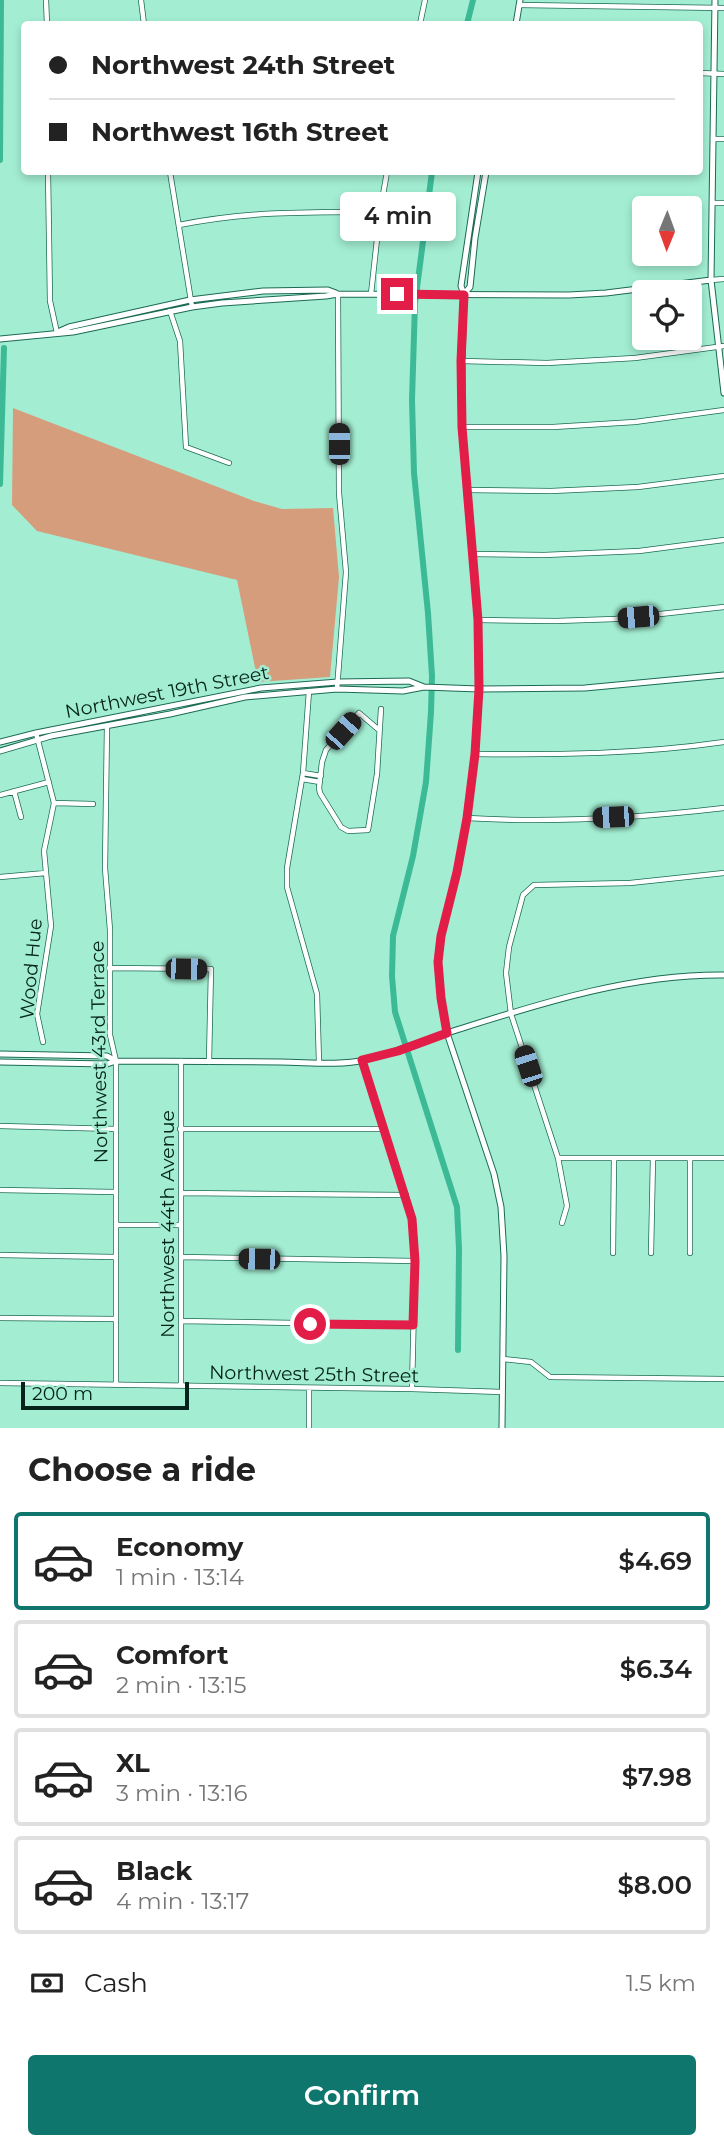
<!DOCTYPE html>
<html lang="en">
<head>
<meta charset="utf-8">
<style>
	:root { --surface:#fff; --page:#f2f2f2; --text:#222; --muted:#767676; --line:#e0e0e0; --accent:#0f766e }
	body { margin:0; font-family:Montserrat,sans-serif; background:var(--page); color:var(--text); height:100vh; display:flex; flex-direction:column; font-size:26px; white-space:nowrap }
	* { box-sizing:border-box; margin:0 }
	p { font-size:23px; color:var(--muted) }
	.icon { flex:none; width:38px; height:38px; fill:none; stroke:currentColor; stroke-width:2; stroke-linecap:round; stroke-linejoin:round }
	.map { position:relative; height:1428px; overflow:hidden }
	.side { display:flex; flex-direction:column; background:var(--surface); flex:1 }
	.side>* { flex:none }
	.top-card { position:absolute; left:21px; top:21px; width:682px; height:154px; border-radius:7px; box-shadow:0 4px 10px #0003; display:grid; align-content:center; height:154px; padding:0 28px; background:var(--surface) }
	.needle { width:46px; rotate:181deg }
	.controls { position:absolute; left:632px; top:196px; display:grid; gap:14px }
	.controls a { display:grid; place-items:center; width:70px; height:70px; border-radius:7px; background:var(--surface); box-shadow:0 4px 10px #0003; font-size:35px }
	.scale { position:absolute; left:21px; bottom:18px; width:168px; box-sizing:border-box; padding-left:7px; border:4px solid #04231a; border-top:0; font-size:19px; line-height:24px; white-space:nowrap; color:#04231a; -webkit-text-stroke:5px #a3eed3; paint-order:stroke }
	.end { position:absolute; width:32px; height:32px; margin:-16px; border:9px solid #e11d48; background:#fff; box-shadow:0 0 0 4px #fff }
	.from { border-radius:50% }
	.bubble { position:absolute; height:49px; border-radius:7px; background:var(--surface); box-shadow:0 4px 10px #0003; font-size:23px; font-weight:600; line-height:49px; text-align:center }
	.car { position:absolute; width:21px; height:42px; margin:-21px -10px; border-radius:9px; box-shadow:0 0 5px 2px #0007; background:linear-gradient(#222 24%,#8ab4d8 0 40%,#222 0 76%,#8ab4d8 0 86%,#222 0) }
	.top-card b { display:flex; align-items:center; gap:24px; height:66px; font-size:26px }
	.top-card b+b { border-top:2px solid var(--line) }
	.top-card i { width:18px; height:18px; background:var(--text) }
	ul { padding:0; list-style:none }
	li { display:flex; align-items:center; gap:21px; height:98px; margin:0 14px 10px; padding:0 14px; border:4px solid var(--line); border-radius:7px }
	li div { flex:1 }
	li b { display:block; font-size:26px }
	li em { font-style:normal; font-weight:600 }
	li.selected { border-color:var(--accent) }
	li>.icon { width:63px; height:63px; stroke-width:1.5 }
	h2 { padding:0 28px; font-size:32px; line-height:84px }
	.pay { display:flex; align-items:center; gap:18px; height:77px; padding:0 28px; font-size:26px }
	.pay p { margin-inline-start:auto }
	.action { display:flex; gap:14px; margin-top:auto; padding:14px 28px }
	.action a { flex:1; height:80px; border-radius:7px; background:var(--accent); color:#fff; font-size:28px; font-weight:600; line-height:80px; text-align:center }
	.map>svg:first-child { display:block }
	.green { fill:#d69d7d }
	.lines { fill:none; stroke-linecap:round; stroke-linejoin:round }
	.canal { stroke:#3cba96; stroke-width:6 }
	.minor-casing { stroke:#1c6a54; stroke-width:6 }
	.tertiary-casing { stroke:#1c6a54; stroke-width:7 }
	.minor { stroke:#fff; stroke-width:4.5 }
	.tertiary { stroke:#fff; stroke-width:5 }
	.route { stroke:#e11d48; stroke-width:9 }
	.labels { text-anchor:middle; dominant-baseline:central; stroke-width:5; stroke-linejoin:round; paint-order:stroke }
	.street-label { font-size:19px; fill:#04231a; stroke:#a3eed3 }
</style>
</head>
<body>
<div class="map">
<svg width="724" height="1428" viewBox="0 0 724 1428">
	<rect width="100%" height="100%" fill="#a3eed3"/>
	<path class="green" d="M13,408L254,501L282,509L333,508L339,577L330,677L258,682L237,580L37,531L12,505Z"/>
	<g class="lines">
		<path class="canal" d="M467,24L473,0
			M0,160L1,0
			M432,172L415,303L412,400L414,473L428,613L432,676L431,712L426,782L413,856L393,936L392,976L395,1012L457,1207L459,1249L458,1350
			M0,484L4,348"/>
		<g class="minor-casing">
			<path id="minor" d="M46,0L47,24
				M141,0L144,24
				M519,5L724,8
				M420,24L425,0
				M700,73L724,74
				M713,139H724
				M48,172L50,301L57,333
				M170,172L192,307
				M712,203H724
				M179,225C248,211 310,212 380,212
				M711,280L724,279
				M371,294L380,212L387,172
				M170,311L180,341L186,447L229,463
				M462,361L547,363L635,358L724,346
				M462,427H553L635,422L724,410
				M467,490L551,491L638,487L724,476
				M473,554L544,555L639,551L724,540
				M478,620L556,621L615,619L724,607
				M337,689L346,572L339,493L338,294
				M309,691L303,773L287,868V887L317,994L319,1062
				M107,726L105,868L110,930V1035L116,1061V1385
				M379,730L359,713L326,750L322,762L319,788L320,793L341,827L348,831L368,830L377,774L381,709
				M36,733L54,803L44,851L51,926L37,1014L43,1042
				M475,754C558,755 641,754 724,742
				M303,773L321,776
				M302,779L320,782
				M14,791L21,817
				M0,795L49,782
				M54,803L93,804
				M467,818C552,823 639,818 724,808
				M0,877L46,873
				M109,968L211,969L209,1062
				M362,1060L412,1219L415,1261L412,1389
				M181,1061V1386
				M0,1126L116,1129
				M180,1129H384
				M558,1158H724
				M0,1190L115,1192
				M181,1193L406,1195
				M562,1223L567,1206L558,1158L511,1014L506,973L509,947L523,895L534,885L630,883L724,873
				M116,1225H180
				M613,1253L614,1158
				M651,1253L653,1158
				M690,1253V1158
				M0,1255L115,1257
				M181,1257L415,1261
				M0,1318L116,1319
				M181,1321L413,1325
				M503,1359L531,1362L550,1377L724,1379
				M0,1383L412,1389L502,1392
				M309,1428V1388"/>
		</g>
		<g class="tertiary-casing">
			<path id="tertiary" d="M715,0L711,280L724,393
				M516,24L520,0
				M478,172L461,286L464,294L462,361V427L478,620L479,689L475,754L467,818L457,872L441,936L438,962L441,998L447,1033L494,1174L501,1207L504,1256L502,1428
				M464,294L470,287L475,238L486,172
				M60,331L69,327L190,300L263,291L328,290L336,293
				M0,339L73,332L192,307L222,303L326,296L338,294L569,295L606,293L711,280
				M0,742L36,733L261,688L338,682L409,681L424,687
				M0,751L51,736L170,714L245,697L337,689L403,691L424,687L479,689L585,688L724,675
				M0,1054L107,1056L116,1061
				M0,1062L107,1064L116,1061C170,1061 225,1062 280,1062C307,1062 338,1066 365,1060C394,1053 422,1041 450,1032C539,1004 630,974 724,975"/>
		</g>
		<use href="#minor" class="minor"/>
		<use href="#tertiary" class="tertiary"/>
	</g>
	<g class="lines">
		<path class="route" d="M310,1324L413,1325L415,1261L412,1219L362,1060L398,1051L447,1033L441,998L438,962L441,936L457,872L467,818L475,754L479,689L478,620L462,427L461,361L464,295L397,294"/>
	</g>
	<g class="labels">
		<g class="street-label">
			<text transform="translate(167 692) rotate(-11)">Northwest 19th Street</text>
			<text transform="translate(31 969) rotate(-85)">Wood Hue</text>
			<text transform="translate(99 1052) rotate(-91)">Northwest 43rd Terrace</text>
			<text transform="translate(167 1224) rotate(-90)">Northwest 44th Avenue</text>
			<text transform="translate(314 1374) rotate(1)">Northwest 25th Street</text>
		</g>
	</g>
</svg>
<div class="controls">
<a><svg class="needle" viewBox="-14 -14 28 28"><path d="M0-13l5 13h-10z" fill="#e53935"/><path d="M0 13l5-13h-10z" fill="#767676"/></svg></a>
<a><svg class="icon" aria-label="locate" viewBox="0 0 24 24"><circle cx="12" cy="12" r="6"/><path d="M12 2v4M12 18v4M2 12h4M18 12h4"/></svg></a>
</div>
<div class="scale">200 m</div>
<i class="end from" style="left:310px;top:1324px"></i>
<i class="end" style="left:397px;top:294px"></i>
<div class="bubble" style="left:340px;top:192px;width:116px">4 min</div>
<i class="car" style="left:339px;top:444px;rotate:0deg"></i>
<i class="car" style="left:638px;top:617px;rotate:265deg"></i>
<i class="car" style="left:343px;top:731px;rotate:42deg"></i>
<i class="car" style="left:613px;top:817px;rotate:268deg"></i>
<i class="car" style="left:186px;top:969px;rotate:91deg"></i>
<i class="car" style="left:528px;top:1066px;rotate:342deg"></i>
<i class="car" style="left:259px;top:1259px;rotate:271deg"></i>
<div class="top-card">
<b><i class="from"></i>Northwest 24th Street</b>
<b><i></i>Northwest 16th Street</b>
</div>
</div>
<section class="side">
<h2>Choose a ride</h2>
<ul>
<li class="selected"><svg class="icon" aria-label="car" viewBox="0 0 24 24"><path d="M5 17H2v-5l4-1 3-4h7l3 4 3 1v5h-3M9 17h6M6 11h13"/><circle cx="7" cy="17" r="2"/><circle cx="17" cy="17" r="2"/></svg><div><b>Economy</b><p>1 min · 13:14</p></div><em>$4.69</em></li>
<li><svg class="icon" aria-label="car" viewBox="0 0 24 24"><path d="M5 17H2v-5l4-1 3-4h7l3 4 3 1v5h-3M9 17h6M6 11h13"/><circle cx="7" cy="17" r="2"/><circle cx="17" cy="17" r="2"/></svg><div><b>Comfort</b><p>2 min · 13:15</p></div><em>$6.34</em></li>
<li><svg class="icon" aria-label="car" viewBox="0 0 24 24"><path d="M5 17H2v-5l4-1 3-4h7l3 4 3 1v5h-3M9 17h6M6 11h13"/><circle cx="7" cy="17" r="2"/><circle cx="17" cy="17" r="2"/></svg><div><b>XL</b><p>3 min · 13:16</p></div><em>$7.98</em></li>
<li><svg class="icon" aria-label="car" viewBox="0 0 24 24"><path d="M5 17H2v-5l4-1 3-4h7l3 4 3 1v5h-3M9 17h6M6 11h13"/><circle cx="7" cy="17" r="2"/><circle cx="17" cy="17" r="2"/></svg><div><b>Black</b><p>4 min · 13:17</p></div><em>$8.00</em></li>
</ul>
<div class="pay"><svg class="icon" aria-label="cash" viewBox="0 0 24 24"><path d="M3 7h18v10H3z"/><circle cx="12" cy="12" r="2"/></svg>Cash<p>1.5 km</p></div>
<div class="action"><a>Confirm</a></div>
</section>
</body>
</html>
